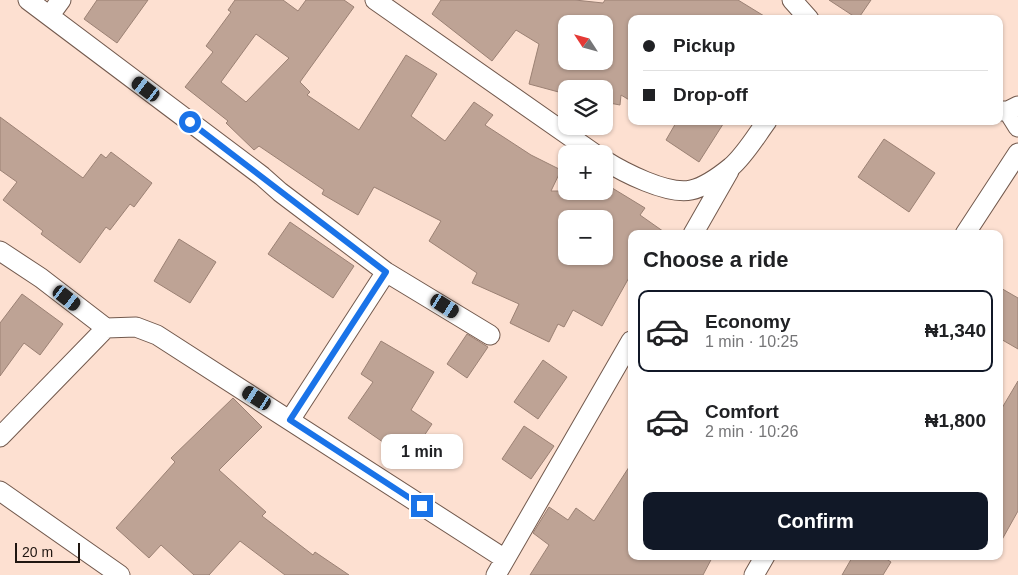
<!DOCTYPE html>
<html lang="en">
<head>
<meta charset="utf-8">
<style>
	:root { --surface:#fff; --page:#f6f6f6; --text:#202124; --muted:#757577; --line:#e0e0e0; --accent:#111827 }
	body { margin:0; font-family:Helvetica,sans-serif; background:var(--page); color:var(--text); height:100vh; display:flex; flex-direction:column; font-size:19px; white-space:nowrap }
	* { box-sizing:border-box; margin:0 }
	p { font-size:16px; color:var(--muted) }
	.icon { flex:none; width:28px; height:28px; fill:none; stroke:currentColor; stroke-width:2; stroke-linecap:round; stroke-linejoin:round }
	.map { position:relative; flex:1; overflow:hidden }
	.drawer { position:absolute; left:628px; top:230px; width:375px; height:330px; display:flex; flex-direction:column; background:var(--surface); border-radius:10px; box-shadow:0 1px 4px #0004 }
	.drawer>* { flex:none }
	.guide { position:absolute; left:628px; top:15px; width:375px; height:110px; border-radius:10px; box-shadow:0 1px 4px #0004; display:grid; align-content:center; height:110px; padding:0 15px; background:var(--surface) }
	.needle { width:32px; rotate:306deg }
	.tools { position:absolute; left:558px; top:15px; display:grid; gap:10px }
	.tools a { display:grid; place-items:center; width:55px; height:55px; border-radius:10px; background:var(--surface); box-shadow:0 1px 4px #0004; font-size:25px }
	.scale { position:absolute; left:15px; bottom:12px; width:65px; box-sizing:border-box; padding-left:5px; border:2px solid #201611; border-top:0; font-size:14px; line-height:18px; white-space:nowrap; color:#201611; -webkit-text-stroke:4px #fde0d1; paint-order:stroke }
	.end { position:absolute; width:22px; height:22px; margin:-11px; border:6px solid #1a73e8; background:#fff; box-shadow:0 0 0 2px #fff }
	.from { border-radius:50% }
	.bubble { position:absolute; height:35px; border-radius:10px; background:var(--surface); box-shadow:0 1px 4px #0004; font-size:16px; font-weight:700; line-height:35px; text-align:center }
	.car { position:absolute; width:15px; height:30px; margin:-15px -8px; border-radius:6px; box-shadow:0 0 4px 1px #0007; background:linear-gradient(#222 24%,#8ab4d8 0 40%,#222 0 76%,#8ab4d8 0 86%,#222 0) }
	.guide b { display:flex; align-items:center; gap:18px; height:48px; font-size:19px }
	.guide b+b { border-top:1px solid var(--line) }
	.guide i { width:12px; height:12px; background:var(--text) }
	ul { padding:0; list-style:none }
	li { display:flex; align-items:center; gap:15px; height:82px; margin:0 10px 8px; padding:0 5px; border:2px solid transparent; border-radius:10px }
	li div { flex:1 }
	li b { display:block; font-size:19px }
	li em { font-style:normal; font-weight:700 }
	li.selected { border-color:var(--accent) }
	li>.icon { width:45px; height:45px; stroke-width:1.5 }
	h2 { padding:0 15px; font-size:22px; line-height:60px }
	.action { display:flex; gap:10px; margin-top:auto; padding:10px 15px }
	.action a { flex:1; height:58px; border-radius:10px; background:var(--accent); color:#fff; font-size:20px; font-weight:700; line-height:58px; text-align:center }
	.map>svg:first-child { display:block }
	.building { fill:#bea395; stroke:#9b8174; fill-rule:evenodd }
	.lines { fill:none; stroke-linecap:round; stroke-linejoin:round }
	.minor-casing { stroke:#72594d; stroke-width:21 }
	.minor { stroke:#fff; stroke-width:19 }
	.route { stroke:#1a73e8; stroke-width:6 }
</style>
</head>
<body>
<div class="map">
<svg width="1018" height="575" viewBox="0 0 1018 575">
	<rect width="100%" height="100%" fill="#fde0d1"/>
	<path class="building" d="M97,0H148L117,43L84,19Z
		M235,0H283L298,11L306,0H344L354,7L300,82L310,92L307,95L359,130L406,55L437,74L411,116L445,141L474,102L493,115L485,125L531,155L561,170L551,191H604V183L645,208L640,215L667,234H631V274L602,326L573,310L564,327L558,324L549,342L510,323L519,304L472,283L477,273L429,241L441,221L374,187L358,215L322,194L324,190L259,146L254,150L226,123L228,121L185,87L213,52L206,46L231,12L228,10ZM256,34L289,58L246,102L221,82ZM566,219H604V256H566Z
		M441,0H575L603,3L605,0H738L769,19H631V101L621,95L620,105L604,102V89H566V94L529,84L539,44L516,30L492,61L432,14ZM566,24H604V61H566Z
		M829,0H871L858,19Z
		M0,117L83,178L101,154L106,158L111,152L152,183L134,207L130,204L110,230L106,227L80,263L41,234L43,231L3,200L17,182L0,170Z
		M677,121H725L699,162L666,140Z
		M884,139L935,173L909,212L858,177Z
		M290,222L354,266L333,298L268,254Z
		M179,239L216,262L190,303L154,281Z
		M999,287L1018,298V349L999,338Z
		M22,294L63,324L40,355L24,343L0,376V323Z
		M467,334L488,347L467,378L447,364Z
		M381,341L434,372L411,410L432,424L405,464L390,453L393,449L348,418L373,382L361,374Z
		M543,360L567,377L538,419L514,402Z
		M1018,381V511L999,545V413Z
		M233,398L262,427L219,470L266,512L262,516L313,555L315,552L349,575H285L240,541L209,575H194L161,545L149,558L116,528L175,462L171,458Z
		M524,426L554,446L531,479L502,459Z
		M631,464V556H713L703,575H530L549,545L533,533L549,507L568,520L576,508L594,521Z
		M853,556H882L891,562L883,575H842Z"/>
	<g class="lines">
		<g class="minor-casing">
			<path id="minor" d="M28,0L262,176L280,192L386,272L490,335
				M375,0L595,154
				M792,0L809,19
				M50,15L61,0
				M999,111H1008L1018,106
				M1008,111L1018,127
				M604,160C623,172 667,195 691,190C705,187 720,176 731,167C745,155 756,136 767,121
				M693,234L729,171
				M965,234L1018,153
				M0,251L41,278L106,328L136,327L157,335L505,559
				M290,420L386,272
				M0,437L106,328
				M0,491L120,575
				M496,575L631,341
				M754,575L765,556"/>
		</g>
		<use href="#minor" class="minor"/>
	</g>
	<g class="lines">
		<path class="route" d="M190,122L386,272L290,420L422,506"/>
	</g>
</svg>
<div class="tools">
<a><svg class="needle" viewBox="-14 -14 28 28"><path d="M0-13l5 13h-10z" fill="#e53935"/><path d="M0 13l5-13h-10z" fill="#757577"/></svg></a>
<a><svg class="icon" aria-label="layers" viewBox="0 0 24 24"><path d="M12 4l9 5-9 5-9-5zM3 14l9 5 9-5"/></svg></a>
<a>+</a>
<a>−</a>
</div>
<div class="scale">20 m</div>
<i class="end from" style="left:190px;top:122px"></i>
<i class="end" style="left:422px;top:506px"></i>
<div class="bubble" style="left:381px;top:434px;width:82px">1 min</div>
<i class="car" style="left:146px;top:89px;rotate:307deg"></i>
<i class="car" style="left:67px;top:298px;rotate:128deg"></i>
<i class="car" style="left:445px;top:306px;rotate:122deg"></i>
<i class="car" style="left:257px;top:398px;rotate:302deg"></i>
<div class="guide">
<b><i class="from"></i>Pickup</b>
<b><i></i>Drop-off</b>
</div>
<section class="drawer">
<h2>Choose a ride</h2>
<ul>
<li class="selected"><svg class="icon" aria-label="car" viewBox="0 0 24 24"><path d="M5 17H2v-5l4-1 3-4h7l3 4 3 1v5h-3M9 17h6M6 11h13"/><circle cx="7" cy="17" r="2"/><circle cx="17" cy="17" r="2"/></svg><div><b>Economy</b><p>1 min · 10:25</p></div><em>₦1,340</em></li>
<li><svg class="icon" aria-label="car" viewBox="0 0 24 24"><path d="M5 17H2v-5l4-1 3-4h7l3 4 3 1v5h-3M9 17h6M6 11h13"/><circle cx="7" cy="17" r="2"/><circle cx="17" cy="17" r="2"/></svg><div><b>Comfort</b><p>2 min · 10:26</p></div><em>₦1,800</em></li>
</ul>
<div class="action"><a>Confirm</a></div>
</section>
</div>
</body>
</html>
